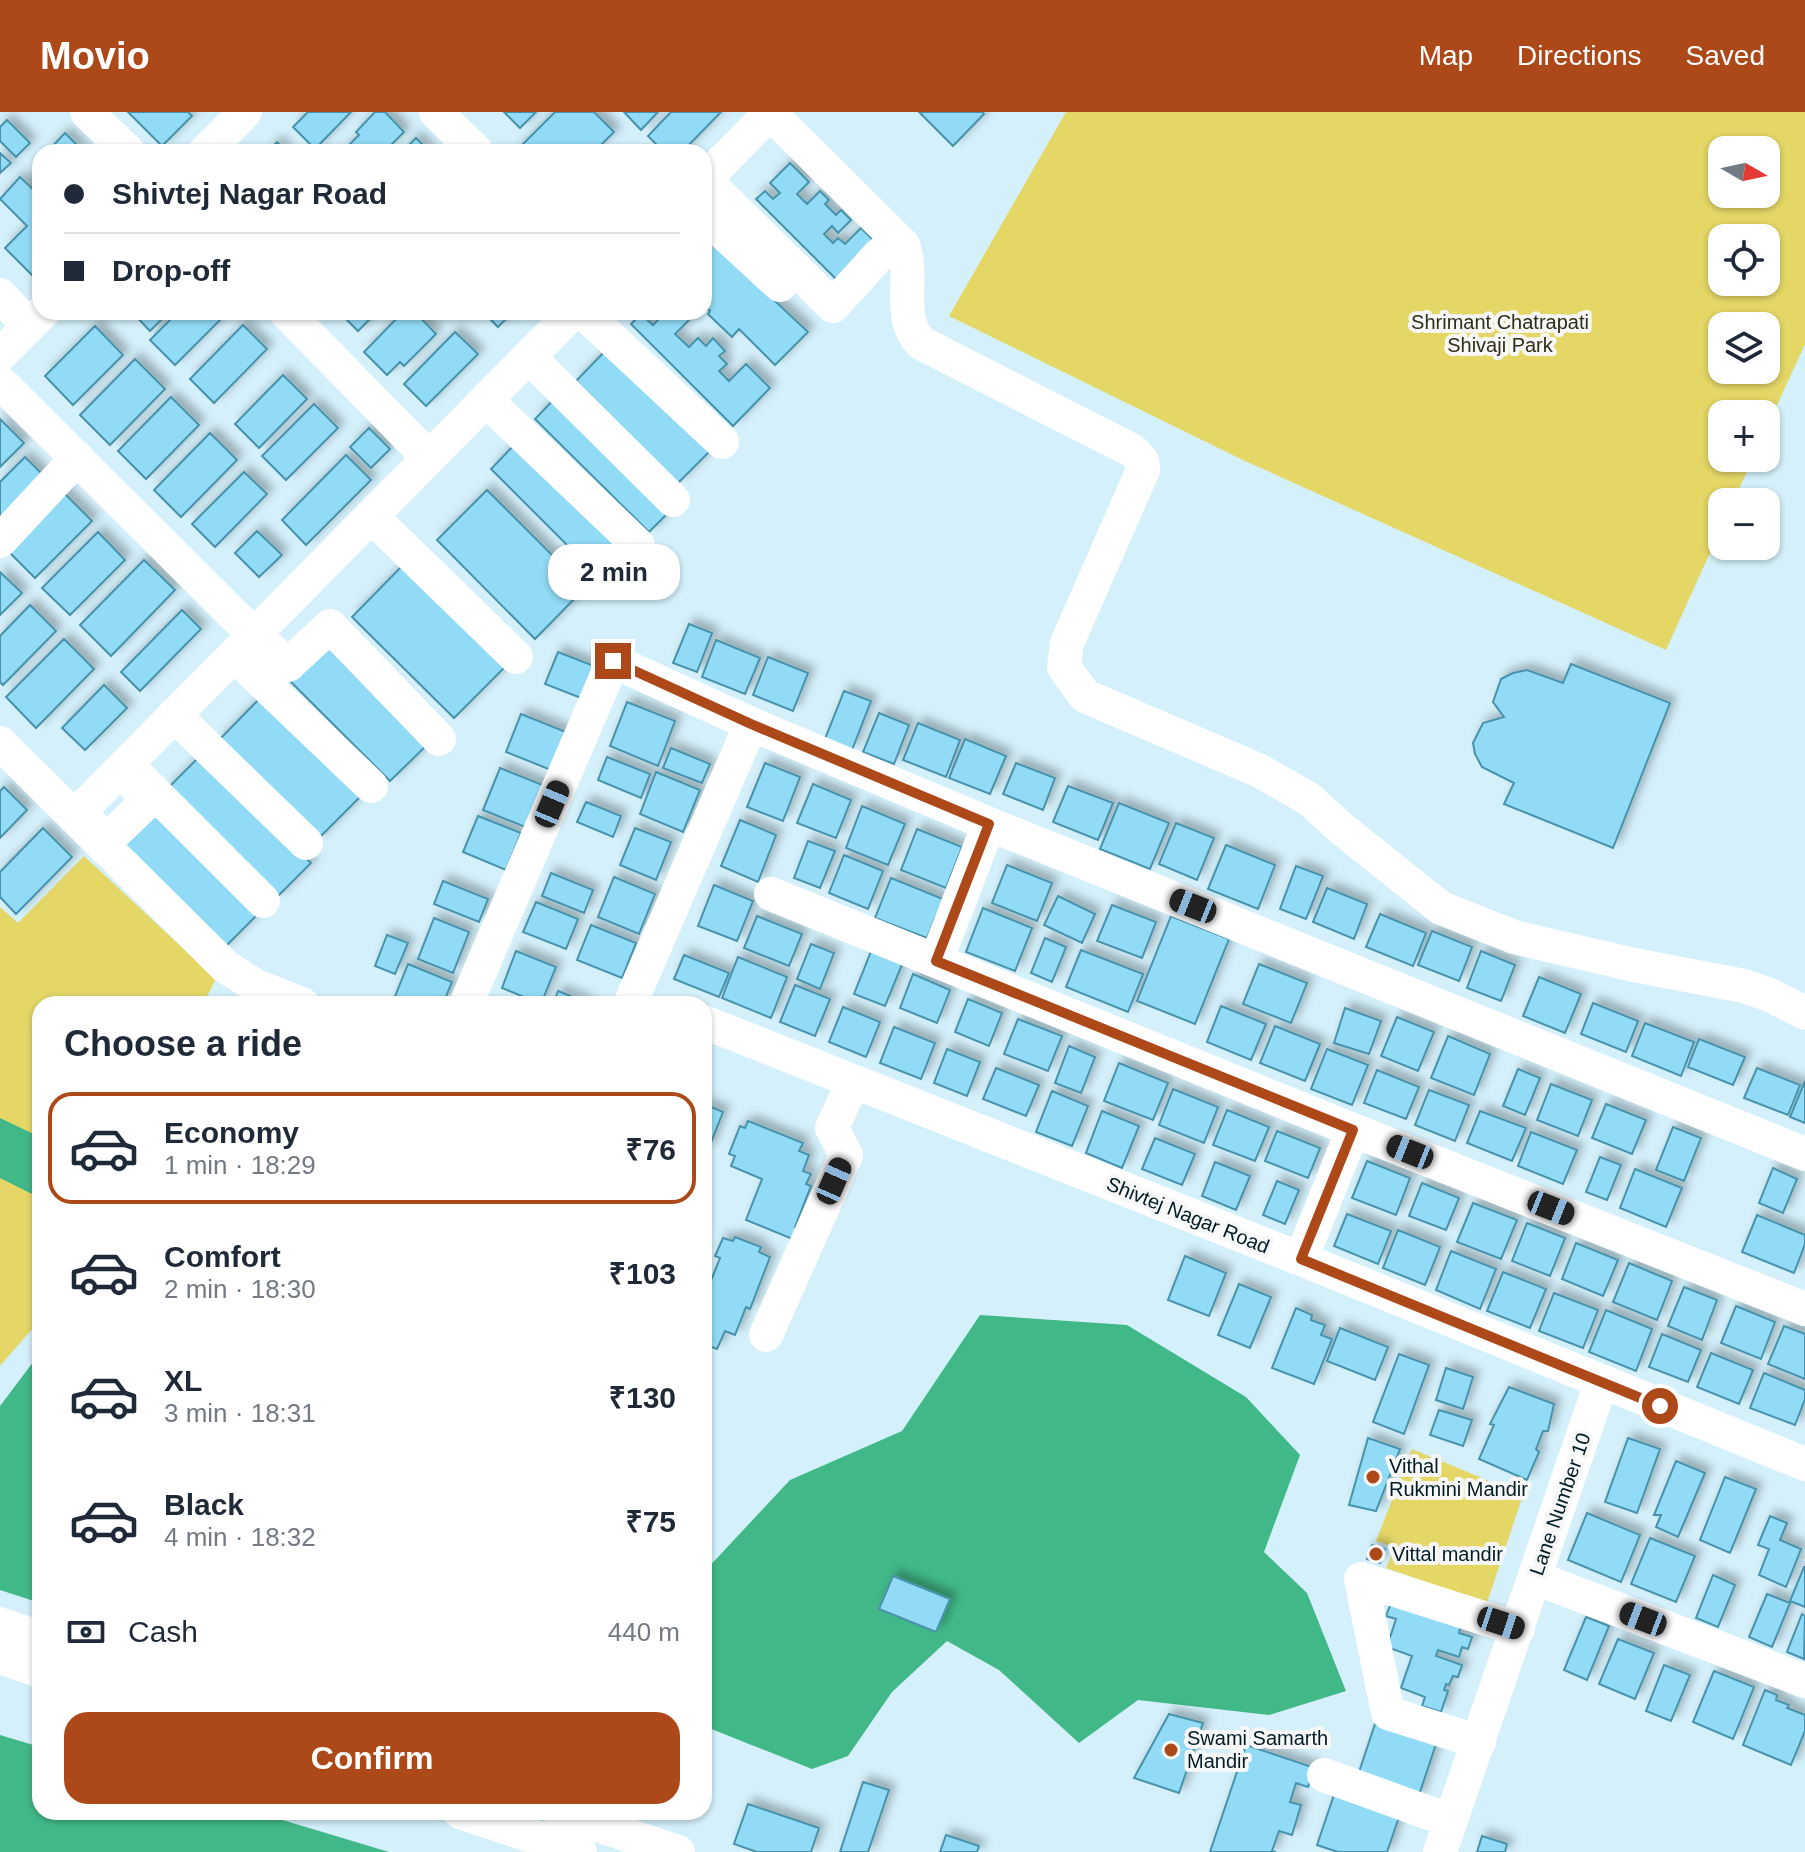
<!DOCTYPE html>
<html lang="en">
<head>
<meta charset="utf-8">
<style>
	:root { --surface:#fff; --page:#f6f6f7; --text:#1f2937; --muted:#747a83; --line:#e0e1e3; --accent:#ad4818 }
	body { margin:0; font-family:Arial,sans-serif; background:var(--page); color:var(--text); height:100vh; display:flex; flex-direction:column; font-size:30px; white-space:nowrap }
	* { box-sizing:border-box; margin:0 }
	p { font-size:26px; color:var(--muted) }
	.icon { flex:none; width:44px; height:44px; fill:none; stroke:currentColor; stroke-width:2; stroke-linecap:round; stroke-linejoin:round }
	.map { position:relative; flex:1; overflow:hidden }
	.panel { position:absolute; left:32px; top:884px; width:680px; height:824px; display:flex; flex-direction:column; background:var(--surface); border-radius:24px; box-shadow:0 2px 6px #0004 }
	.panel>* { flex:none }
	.top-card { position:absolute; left:32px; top:32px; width:680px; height:176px; border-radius:24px; box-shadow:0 2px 6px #0004; display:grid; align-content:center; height:176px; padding:0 32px; background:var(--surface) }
	.needle { width:52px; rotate:99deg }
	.fabs { position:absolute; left:1708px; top:24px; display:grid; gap:16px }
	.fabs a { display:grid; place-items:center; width:72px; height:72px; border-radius:16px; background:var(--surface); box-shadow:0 2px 6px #0004; font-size:40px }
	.end { position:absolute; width:36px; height:36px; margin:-18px; border:10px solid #ad4818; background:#fff; box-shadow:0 0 0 4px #fff }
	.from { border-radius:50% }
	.bubble { position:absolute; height:56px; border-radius:24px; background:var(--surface); box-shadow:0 2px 6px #0004; font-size:26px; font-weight:600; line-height:56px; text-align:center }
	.car { position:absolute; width:24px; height:48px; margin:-24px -12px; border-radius:10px; box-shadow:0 0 6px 2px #0007; background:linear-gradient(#222 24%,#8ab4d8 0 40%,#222 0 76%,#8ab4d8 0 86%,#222 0) }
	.top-card b { display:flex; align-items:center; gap:28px; height:76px; font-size:30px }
	.top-card b+b { border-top:2px solid var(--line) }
	.top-card i { width:20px; height:20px; background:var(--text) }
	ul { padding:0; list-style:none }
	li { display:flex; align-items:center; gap:24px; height:112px; margin:0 16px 12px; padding:0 16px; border:4px solid transparent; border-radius:24px }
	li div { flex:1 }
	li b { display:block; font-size:30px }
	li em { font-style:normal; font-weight:600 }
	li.selected { border-color:var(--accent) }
	li>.icon { width:72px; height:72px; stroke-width:1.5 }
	h2 { padding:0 32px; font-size:36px; line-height:96px }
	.pay { display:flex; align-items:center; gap:20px; height:88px; padding:0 32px; font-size:30px }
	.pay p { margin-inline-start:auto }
	.cta { display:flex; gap:16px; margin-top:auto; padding:16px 32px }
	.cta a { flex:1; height:92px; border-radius:24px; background:var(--accent); color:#fff; font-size:32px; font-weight:600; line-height:92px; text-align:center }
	header { display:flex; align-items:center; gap:48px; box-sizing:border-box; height:112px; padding:0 40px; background:var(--accent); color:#fff }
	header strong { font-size:38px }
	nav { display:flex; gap:44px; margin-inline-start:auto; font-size:28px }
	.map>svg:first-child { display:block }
	.green { fill:#e4d766; fill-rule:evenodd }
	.water { fill:#41b887 }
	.building { fill:#91dbf6; stroke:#4892ab; stroke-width:2; filter:url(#shadow) }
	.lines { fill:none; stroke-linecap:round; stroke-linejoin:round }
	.minor { stroke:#fff; stroke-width:34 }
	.route { stroke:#ad4818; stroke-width:10 }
	.poi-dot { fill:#ad4818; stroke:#f7f7f7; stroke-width:3 }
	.labels { text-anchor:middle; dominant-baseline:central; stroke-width:8; stroke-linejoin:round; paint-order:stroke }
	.park-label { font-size:20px; fill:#302d16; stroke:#f7f7f7 }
	.street-label { font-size:20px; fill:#001c26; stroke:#f7f7f7 }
	.poi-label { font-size:20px; fill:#001c26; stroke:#f7f7f7; text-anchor:start }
</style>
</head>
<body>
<header>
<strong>Movio</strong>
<nav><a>Map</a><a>Directions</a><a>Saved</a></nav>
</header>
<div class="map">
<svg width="1805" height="1740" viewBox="0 0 1805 1740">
	<defs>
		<filter id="shadow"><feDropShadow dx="6" dy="-6" stdDeviation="4" flood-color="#0004"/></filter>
	</defs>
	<rect width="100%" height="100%" fill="#d4f0fa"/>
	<path class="green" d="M1066,0H1805V232L1766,317V302H1722V346H1753L1733,390H1722V414L1666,538L1245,349L949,204ZM1722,38H1766V82H1722ZM1722,126H1766V170H1722ZM1722,214H1766V258H1722Z
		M84,744L216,867L203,892H40V1208L0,1254V795L18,811Z
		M1412,1337L1523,1383L1487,1491L1386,1456L1395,1435L1376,1429Z"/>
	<path class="water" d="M0,1006L40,1025V1086L0,1066Z
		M980,1203L1127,1213L1246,1285L1300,1343L1264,1440L1307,1481L1346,1579L1269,1603L1138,1588L1079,1631L999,1558L947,1529L892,1580L848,1644L812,1657L704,1614V1460L790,1368L902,1319Z
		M40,1241V1491L0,1478V1294Z
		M0,1623L40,1635V1700H256L389,1740H0Z"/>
	<path class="building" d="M128,0H188L192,4L162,34Z
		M308,0H351L315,37L293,15Z
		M375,0H385L404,20L384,40H342L359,23L356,20Z
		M504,0H536L520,16Z
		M555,0H594L614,20L594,40H515Z
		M624,0H658L641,18Z
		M671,0H721L682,40H664L648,24Z
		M919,0H982L984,2L953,34Z
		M7,8L30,31L16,45L0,29V15Z
		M65,21L84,40H47Z
		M416,26L430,40H402Z
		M277,30L287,40H267Z
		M0,41L11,51L0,61Z
		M790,51L809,70L797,82L807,92L820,79L829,88L825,92L836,103L841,98L851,108L838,121L832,114L824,122L833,131L838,126L845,132L861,116L876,131L838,169L756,87L765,79L773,87L780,81L770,71Z
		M20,65L37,81L40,78L39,170L5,136L27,114L0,87Z
		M709,127L808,220L775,253L739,217L732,225L708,202L710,199L704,193V132Z
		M132,200H169L150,219Z
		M178,200H228L175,253L150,228Z
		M339,200H377L358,219Z
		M403,200H415L436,222L404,254L400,250L387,263L364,240Z
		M483,200H513L498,215Z
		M660,200H683L690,207L675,222L689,235L698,226L706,234L713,226L725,239L719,244L727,252L719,259L729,269L746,252L770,276L733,314L631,212L641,202L653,213L663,203Z
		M243,213L267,237L214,291L190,267Z
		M95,214L123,243L73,293L45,264Z
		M455,220L478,242L426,294L404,272Z
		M610,234L712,337L678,371L576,269Z
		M135,247L165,277L110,333L80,303Z
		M283,263L307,287L259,336L235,312Z
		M559,282L673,396L649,420L535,307Z
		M171,285L199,313L146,367L118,339Z
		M314,292L338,316L286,368L262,344Z
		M0,307L24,331L0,355Z
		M369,316L390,337L371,356L350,335Z
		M210,321L237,348L181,405L154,378Z
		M517,330L636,448L609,475L491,357Z
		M346,343L371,368L306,433L282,408Z
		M25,345L50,370L0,421V370Z
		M244,360L267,382L215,435L192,412Z
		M487,378L585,476L535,527L437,428Z
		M62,379L92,409L35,466L6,437Z
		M257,419L282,443L259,465L235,441Z
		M98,420L125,448L70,503L42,476Z
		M144,448L175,478L111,544L80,513Z
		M403,453L505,555L454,606L352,505Z
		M0,460L22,481L0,503Z
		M30,493L56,519L3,573L0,570V524Z
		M182,498L201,517L140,579L121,560Z
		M689,512L712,521L697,560L673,551Z
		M64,527L94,557L36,616L6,585Z
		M326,528L429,631L390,669L288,567Z
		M716,528L760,546L745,582L702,565Z
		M558,540L594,554L581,586L545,572Z
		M768,545L808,561L793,599L753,583Z
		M1571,552L1670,591L1613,736L1504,692L1514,671L1482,655L1475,642L1473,631L1483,611L1504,605L1493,590L1501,567L1513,561L1527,558L1563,571Z
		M104,573L127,596L85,638L62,616Z
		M844,579L871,589L852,638L825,627Z
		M263,583L363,682L317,728L218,629Z
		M627,590L675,609L658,654L610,634Z
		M879,601L909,613L894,652L863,640Z
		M521,602L571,622L556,660L506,640Z
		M918,611L960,628L946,665L903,648Z
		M965,627L1006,644L990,682L949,666Z
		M671,636L710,652L702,671L663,656Z
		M202,642L311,751L276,786L167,677Z
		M607,645L650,662L641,686L598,668Z
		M765,651L800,665L783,709L747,695Z
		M1016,651L1055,666L1043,698L1003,682Z
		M500,656L545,674L528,716L483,698Z
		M656,660L700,678L683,720L640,702Z
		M813,672L851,688L836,726L797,711Z
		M1068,674L1113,691L1098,728L1053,710Z
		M4,675L27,698L0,726V679Z
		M586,690L621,704L613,725L577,710Z
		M1119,691L1169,711L1150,757L1100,737Z
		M862,694L905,712L888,753L846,736Z
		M154,695L260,800L222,838L117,733Z
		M478,704L521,721L506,758L463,740Z
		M740,708L776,723L758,770L721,754Z
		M1176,711L1214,726L1197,768L1159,752Z
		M43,716L72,745L16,802L0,785V760Z
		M635,716L671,730L656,768L620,753Z
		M917,717L962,735L946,776L901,758Z
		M808,729L835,739L820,776L794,766Z
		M1226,733L1275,753L1258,797L1208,777Z
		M844,743L883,759L868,797L829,781Z
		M1007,753L1052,771L1037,809L992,791Z
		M1296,754L1323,764L1306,807L1280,797Z
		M551,761L593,778L584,801L542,784Z
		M614,765L655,782L639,822L598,805Z
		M891,766L943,787L927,826L875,806Z
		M443,769L488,787L479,810L434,792Z
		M714,773L753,789L737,829L698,814Z
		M1327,776L1367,792L1354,827L1313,810Z
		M1058,784L1095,802L1082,831L1044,813Z
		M536,790L578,807L566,837L523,820Z
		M1112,793L1156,810L1142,846L1097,829Z
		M983,796L1032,816L1015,859L966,840Z
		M1380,802L1426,821L1413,854L1366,835Z
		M757,804L802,822L789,854L744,836Z
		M1171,804L1229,827L1195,912L1137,889Z
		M434,806L469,820L453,861L418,847Z
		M591,813L636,831L622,866L577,848Z
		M1432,819L1472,835L1459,869L1418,853Z
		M387,823L408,831L395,862L375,854Z
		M1045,826L1066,835L1052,870L1031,861Z
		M811,832L834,841L820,877L797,867Z
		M872,837L903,850L885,894L854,882Z
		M1081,838L1143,862L1128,900L1066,875Z
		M516,839L556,855L541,892L502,876Z
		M1481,839L1515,853L1501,889L1467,876Z
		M684,843L729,861L719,885L674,867Z
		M738,845L787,865L771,906L722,886Z
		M408,852L452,870L443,892H392Z
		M1259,852L1307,871L1291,911L1243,892Z
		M913,862L950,878L937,911L900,896Z
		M1539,865L1581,882L1565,921L1523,904Z
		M795,873L830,887L815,924L780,910Z
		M558,879L590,892H553Z
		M968,887L1002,901L989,934L955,920Z
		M1593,891L1638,909L1626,940L1581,922Z
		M1221,894L1266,912L1251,948L1207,930Z
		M843,895L880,910L866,945L829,930Z
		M1345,896L1381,909L1369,942L1334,931Z
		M1397,905L1434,920L1418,959L1381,944Z
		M1018,907L1062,924L1048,959L1004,942Z
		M1645,911L1694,930L1681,964L1632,944Z
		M1275,914L1320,932L1305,969L1260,951Z
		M894,915L935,931L921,967L880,951Z
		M1448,924L1490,942L1474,983L1431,966Z
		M1699,927L1745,945L1733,973L1688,955Z
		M1069,934L1095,945L1081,981L1055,971Z
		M947,937L980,950L967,984L934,971Z
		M1327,937L1368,953L1352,993L1311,977Z
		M1119,951L1168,971L1153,1008L1104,989Z
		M996,956L1039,973L1026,1004L983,987Z
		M1757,956L1800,973L1788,1003L1744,986Z
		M1518,957L1540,966L1525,1003L1503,994Z
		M1377,958L1419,975L1406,1007L1364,991Z
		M1805,969V1011L1790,1005Z
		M1551,972L1592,988L1578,1024L1537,1008Z
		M1173,977L1218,995L1204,1031L1159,1013Z
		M1429,978L1469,993L1455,1029L1415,1013Z
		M1052,979L1088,994L1072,1034L1036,1020Z
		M704,992L723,1000L708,1038L704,1036Z
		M1606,992L1646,1008L1632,1042L1592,1026Z
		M1227,998L1269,1015L1255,1049L1213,1033Z
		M1102,999L1139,1014L1122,1056L1086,1041Z
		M1480,999L1526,1016L1512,1049L1467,1031Z
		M748,1009L803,1031L799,1039L809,1043L803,1059L811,1062L806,1072L811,1074L795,1115L799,1117L795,1128L746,1108L762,1067L731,1054L735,1044L729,1042L740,1014L745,1016Z
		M1673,1015L1701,1026L1684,1069L1656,1058Z
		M1277,1019L1320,1036L1308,1066L1265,1049Z
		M1531,1020L1577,1038L1563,1072L1518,1054Z
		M1155,1026L1195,1042L1182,1073L1142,1057Z
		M1600,1045L1621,1053L1607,1088L1586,1080Z
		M1367,1049L1410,1066L1396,1103L1352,1086Z
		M1215,1050L1250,1064L1236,1098L1202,1084Z
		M1773,1056L1797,1067L1783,1101L1759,1091Z
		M1635,1057L1682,1076L1666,1115L1620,1096Z
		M1277,1069L1299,1078L1285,1112L1263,1103Z
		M1422,1071L1459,1086L1446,1118L1409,1104Z
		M1473,1091L1517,1108L1501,1147L1457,1130Z
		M1347,1102L1391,1119L1378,1152L1334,1134Z
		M1757,1103L1805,1123V1132L1794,1161L1742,1140Z
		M1527,1111L1565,1126L1550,1164L1512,1149Z
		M1398,1118L1440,1135L1425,1173L1383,1156Z
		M735,1125L761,1135L759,1140L770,1145L750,1197L746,1195L735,1223L725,1219L717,1237L704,1232V1186L720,1146L715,1144L723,1126L733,1129Z
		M1576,1131L1618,1148L1603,1184L1562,1167Z
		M1451,1139L1496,1157L1480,1197L1436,1178Z
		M1185,1144L1226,1161L1209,1204L1168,1188Z
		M1629,1151L1672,1169L1657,1208L1613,1190Z
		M1503,1160L1546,1177L1530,1216L1487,1199Z
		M1239,1172L1271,1185L1250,1236L1218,1223Z
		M1684,1175L1717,1188L1702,1228L1668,1214Z
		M1554,1181L1598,1198L1583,1236L1539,1219Z
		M1736,1194L1775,1210L1761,1247L1721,1231Z
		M1296,1196L1312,1203L1311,1208L1325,1213L1321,1223L1332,1227L1314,1272L1272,1256Z
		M1606,1198L1652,1217L1636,1259L1589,1240Z
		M1784,1214L1805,1222V1267L1768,1252Z
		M1340,1216L1388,1235L1375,1268L1327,1249Z
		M1662,1222L1701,1238L1688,1270L1649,1255Z
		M1711,1241L1753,1258L1739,1292L1697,1275Z
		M1399,1242L1429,1253L1404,1322L1373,1310Z
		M1446,1256L1473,1265L1463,1297L1436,1288Z
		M1764,1261L1805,1278V1287L1795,1313L1750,1296Z
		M1509,1275L1554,1292L1548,1319H1543L1536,1337L1539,1340L1527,1368L1479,1347L1494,1313L1490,1312Z
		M1439,1298L1472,1308L1463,1334L1430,1323Z
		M1368,1326L1400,1337L1376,1399L1349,1393Z
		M1628,1326L1660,1337L1637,1401L1605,1390Z
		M1676,1349L1705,1361L1678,1425L1656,1415L1661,1403H1654Z
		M1725,1365L1756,1377L1730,1441L1700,1428Z
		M1587,1401L1640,1423L1621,1470L1568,1448Z
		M1770,1404L1787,1411L1780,1428L1801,1437L1786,1475L1759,1463L1769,1437L1758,1433Z
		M1650,1426L1695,1444L1676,1490L1631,1472Z
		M1372,1433L1385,1437L1380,1451L1367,1447Z
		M1804,1455H1805V1495L1790,1489Z
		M1713,1463L1735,1473L1718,1515L1696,1506Z
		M893,1464L950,1487L936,1520L879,1497Z
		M1767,1482L1790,1491L1772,1535L1749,1525Z
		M1394,1483L1462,1509L1459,1521L1472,1525L1468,1537L1462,1535L1459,1545L1438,1538L1436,1544L1462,1553L1458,1565L1453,1564L1449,1573L1446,1572L1444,1578L1448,1579L1441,1600L1422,1594L1425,1585L1401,1576L1412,1544L1387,1535L1396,1507L1386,1504Z
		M1802,1502L1805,1504L1804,1547L1787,1540Z
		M1586,1505L1609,1514L1587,1568L1564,1558Z
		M1618,1527L1654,1541L1635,1587L1599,1572Z
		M1664,1553L1690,1563L1671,1609L1646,1599Z
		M1714,1559L1754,1575L1733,1627L1693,1610Z
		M1765,1578L1777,1583L1776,1588L1789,1593L1787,1596L1805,1603V1619L1791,1653L1743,1633Z
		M1169,1602L1203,1611L1179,1681L1134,1666Z
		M1375,1612L1436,1632L1418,1686L1357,1666Z
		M1246,1633L1315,1656L1308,1675L1296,1671L1290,1690L1301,1693L1292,1723L1279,1719L1272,1739L1276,1740H1210Z
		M863,1670L889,1678L868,1740H840Z
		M1335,1680L1400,1702L1387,1740H1338L1317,1733Z
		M748,1692L819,1716L811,1740H757L734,1732Z
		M946,1723L979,1734L977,1740H940Z
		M1482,1724L1507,1732L1505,1740H1477Z"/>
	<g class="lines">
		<path class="minor" d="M87,0L128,40
			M436,0L477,40
			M770,1L903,133C915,166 896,205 921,231L1133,339L1142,349L1143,358L1067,531L1064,555L1085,584L1260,659L1309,687L1342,717L1441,796L1514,825L1634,853L1744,874L1770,883L1805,901
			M205,40L245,0
			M704,67L833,194L880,142
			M704,68L771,0
			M704,103L780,173
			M0,183L29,214
			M286,200L429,346
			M583,200L722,330
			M0,243L43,200
			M529,245L673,388
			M0,270L254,523L288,553L330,514L439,627
			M486,288L638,433
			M371,404L516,545
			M0,429L77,346
			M234,543L371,674
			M174,603L306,731
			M0,631L226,855L256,874L302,892
			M126,652L263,789
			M74,705L573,200
			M87,709L107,728L149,688L128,666
			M771,782L1353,1018L1805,1197
			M936,849L989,712
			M466,892L613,549L751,612L989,712L1805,1042
			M630,892L751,612
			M704,910L1301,1147L1805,1352
			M1301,1147L1353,1018
			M766,1223L846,1043L832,1016L853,970
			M1536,1466L1805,1569
			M0,1512L40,1526
			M0,1545L40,1559
			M1479,1630L1388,1601L1361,1467L1518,1517
			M1324,1663L1451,1709
			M460,1700L580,1740
			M559,1700L678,1740
			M1440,1740L1601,1271"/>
	</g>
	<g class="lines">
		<path class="route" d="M613,549L751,612L989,712L936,849L1353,1018L1301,1147L1660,1294"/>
	</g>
	<g class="poi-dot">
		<circle cx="1373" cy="1365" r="8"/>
		<circle cx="1376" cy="1442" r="8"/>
		<circle cx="1171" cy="1638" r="8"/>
	</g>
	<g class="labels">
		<g class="park-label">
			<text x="1500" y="210">Shrimant Chatrapati<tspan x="1500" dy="23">Shivaji Park</tspan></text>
		</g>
		<g class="street-label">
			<text transform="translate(1188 1103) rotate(22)">Shivtej Nagar Road</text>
			<text transform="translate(1560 1392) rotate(-71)">Lane Number 10</text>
		</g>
		<g class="poi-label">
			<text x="1389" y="1354">Vithal<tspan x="1389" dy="23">Rukmini Mandir</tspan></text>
			<text x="1392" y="1442">Vittal mandir</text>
			<text x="1187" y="1626">Swami Samarth<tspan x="1187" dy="23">Mandir</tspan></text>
		</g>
	</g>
</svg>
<div class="fabs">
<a><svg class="needle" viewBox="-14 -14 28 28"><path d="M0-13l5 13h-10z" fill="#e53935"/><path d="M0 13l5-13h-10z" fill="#747a83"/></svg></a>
<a><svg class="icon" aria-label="locate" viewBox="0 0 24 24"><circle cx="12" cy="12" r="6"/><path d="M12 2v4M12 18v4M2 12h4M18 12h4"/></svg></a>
<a><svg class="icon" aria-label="layers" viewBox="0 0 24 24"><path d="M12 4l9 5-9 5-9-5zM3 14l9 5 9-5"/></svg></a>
<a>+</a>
<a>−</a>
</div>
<i class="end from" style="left:1660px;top:1294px"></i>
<i class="end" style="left:613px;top:549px"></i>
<div class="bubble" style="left:548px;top:432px;width:132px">2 min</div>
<i class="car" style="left:552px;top:692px;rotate:23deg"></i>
<i class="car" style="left:1193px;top:794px;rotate:292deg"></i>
<i class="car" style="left:1410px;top:1040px;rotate:292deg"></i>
<i class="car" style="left:834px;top:1069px;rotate:24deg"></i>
<i class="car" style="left:1551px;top:1096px;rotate:112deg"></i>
<i class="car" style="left:1643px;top:1507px;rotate:291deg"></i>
<i class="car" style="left:1501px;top:1511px;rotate:108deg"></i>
<div class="top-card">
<b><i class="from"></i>Shivtej Nagar Road</b>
<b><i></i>Drop-off</b>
</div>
<section class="panel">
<h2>Choose a ride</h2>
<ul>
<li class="selected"><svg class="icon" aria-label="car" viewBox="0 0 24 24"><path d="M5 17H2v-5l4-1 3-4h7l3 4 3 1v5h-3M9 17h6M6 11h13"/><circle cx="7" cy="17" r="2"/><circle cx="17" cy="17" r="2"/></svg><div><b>Economy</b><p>1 min · 18:29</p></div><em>₹76</em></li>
<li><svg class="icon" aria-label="car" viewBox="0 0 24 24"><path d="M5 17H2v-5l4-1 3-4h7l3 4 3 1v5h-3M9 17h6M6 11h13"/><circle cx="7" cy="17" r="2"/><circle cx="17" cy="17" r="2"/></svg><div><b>Comfort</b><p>2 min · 18:30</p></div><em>₹103</em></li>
<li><svg class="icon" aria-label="car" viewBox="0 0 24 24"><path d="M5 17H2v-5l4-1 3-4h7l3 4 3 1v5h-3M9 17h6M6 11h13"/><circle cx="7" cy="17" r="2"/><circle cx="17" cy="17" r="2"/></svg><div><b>XL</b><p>3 min · 18:31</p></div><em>₹130</em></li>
<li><svg class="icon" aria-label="car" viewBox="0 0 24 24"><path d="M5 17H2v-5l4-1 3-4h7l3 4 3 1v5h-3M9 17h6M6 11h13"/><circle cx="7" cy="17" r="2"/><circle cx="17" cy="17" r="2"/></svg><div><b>Black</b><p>4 min · 18:32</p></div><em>₹75</em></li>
</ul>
<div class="pay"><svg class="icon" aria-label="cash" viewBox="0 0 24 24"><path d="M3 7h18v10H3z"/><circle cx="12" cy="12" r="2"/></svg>Cash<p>440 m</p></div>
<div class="cta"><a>Confirm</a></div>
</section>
</div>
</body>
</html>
